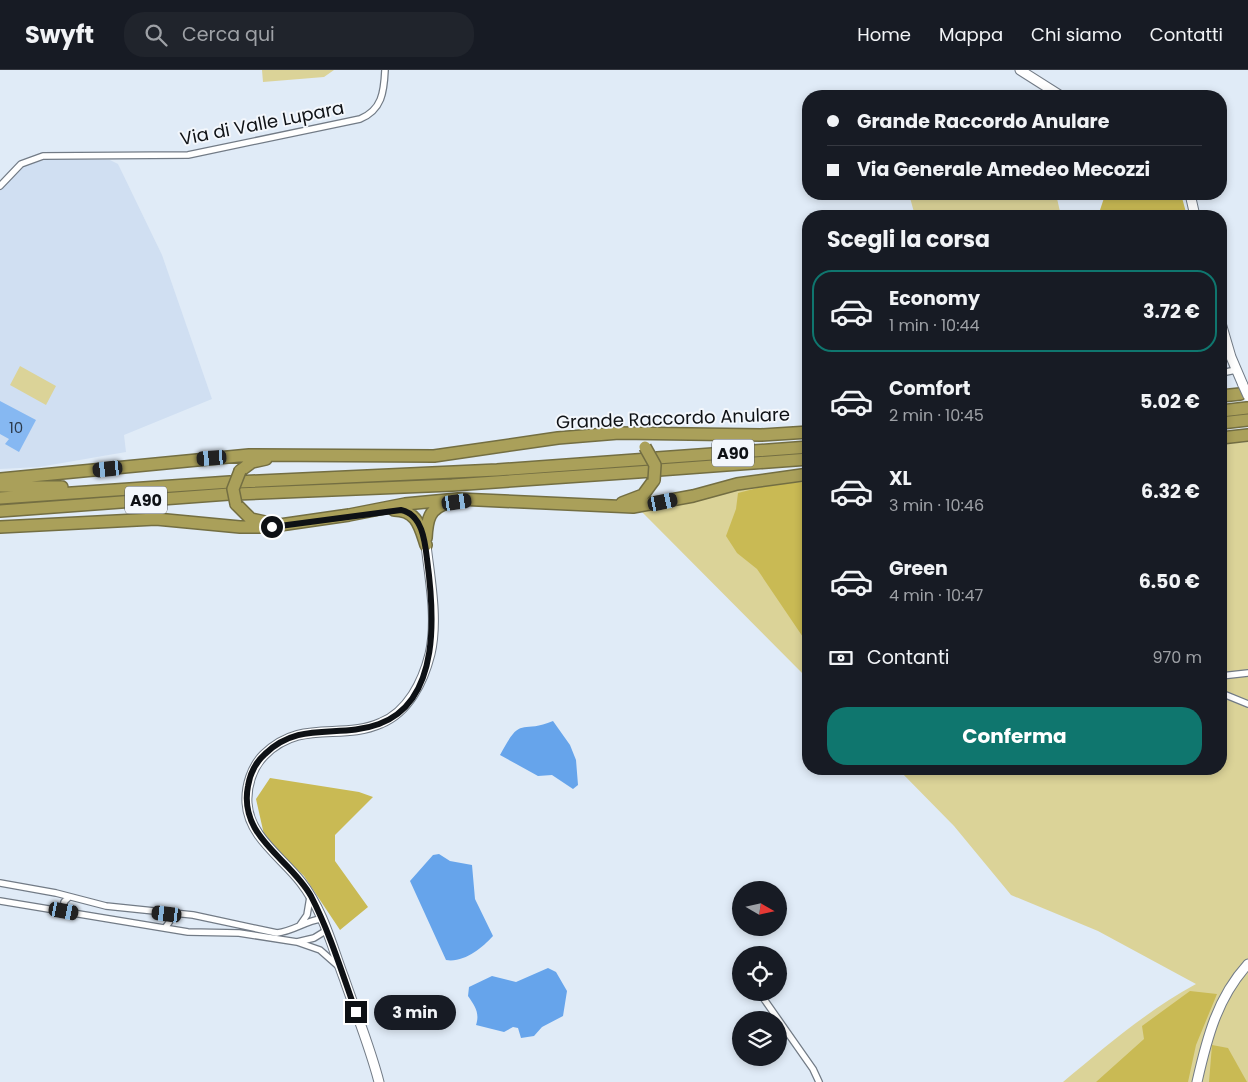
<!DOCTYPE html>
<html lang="it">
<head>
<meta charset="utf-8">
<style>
	:root { --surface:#171b24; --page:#20242c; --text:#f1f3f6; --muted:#9ea1a6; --line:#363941; --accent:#0f766e }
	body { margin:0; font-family:Poppins,sans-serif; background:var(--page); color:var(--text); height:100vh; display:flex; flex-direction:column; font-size:19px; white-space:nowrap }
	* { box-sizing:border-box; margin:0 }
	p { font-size:16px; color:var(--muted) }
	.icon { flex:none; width:28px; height:28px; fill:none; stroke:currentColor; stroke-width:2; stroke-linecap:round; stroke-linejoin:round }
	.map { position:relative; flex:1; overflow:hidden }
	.panel { position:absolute; left:802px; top:140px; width:425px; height:565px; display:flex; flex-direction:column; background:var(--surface); border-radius:20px; box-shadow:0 2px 8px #0003 }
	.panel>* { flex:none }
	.top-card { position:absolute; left:802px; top:20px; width:425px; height:110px; border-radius:20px; box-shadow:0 2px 8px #0003; display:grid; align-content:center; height:110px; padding:0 25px; background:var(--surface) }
	.needle { width:32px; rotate:99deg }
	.controls { position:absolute; left:732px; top:811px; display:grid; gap:10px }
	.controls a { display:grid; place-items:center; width:55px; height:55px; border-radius:50%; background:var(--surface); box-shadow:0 2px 8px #0003; font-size:25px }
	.end { position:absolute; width:22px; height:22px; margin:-11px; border:6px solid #0e1115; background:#fff; box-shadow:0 0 0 2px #fff }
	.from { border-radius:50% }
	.bubble { position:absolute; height:35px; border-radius:18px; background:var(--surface); box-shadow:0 2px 8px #0003; font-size:16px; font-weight:700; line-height:35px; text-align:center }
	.car { position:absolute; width:15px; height:30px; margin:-15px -8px; border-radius:6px; box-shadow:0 0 4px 1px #0007; background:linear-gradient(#222 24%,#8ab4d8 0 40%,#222 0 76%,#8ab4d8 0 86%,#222 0) }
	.top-card b { display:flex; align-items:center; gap:18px; height:48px; font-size:19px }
	.top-card b+b { border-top:1px solid var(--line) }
	.top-card i { width:12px; height:12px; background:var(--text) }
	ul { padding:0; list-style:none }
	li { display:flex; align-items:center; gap:15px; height:82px; margin:0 10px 8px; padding:0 15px; border:2px solid transparent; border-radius:20px }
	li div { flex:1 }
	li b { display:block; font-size:19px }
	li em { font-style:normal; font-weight:700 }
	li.on { border-color:var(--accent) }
	li>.icon { width:45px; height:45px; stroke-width:1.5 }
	h2 { padding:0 25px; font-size:22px; line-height:60px }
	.pay { display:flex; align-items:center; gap:12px; height:55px; padding:0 25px; font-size:19px }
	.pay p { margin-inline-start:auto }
	.button { display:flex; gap:10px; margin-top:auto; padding:10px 25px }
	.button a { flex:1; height:58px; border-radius:20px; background:var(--accent); color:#fff; font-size:20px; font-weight:700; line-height:58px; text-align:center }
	header { display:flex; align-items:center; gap:30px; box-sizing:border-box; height:70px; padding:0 25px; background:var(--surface); border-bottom:1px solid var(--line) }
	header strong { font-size:24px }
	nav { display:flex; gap:28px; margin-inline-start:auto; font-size:18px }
	.search { width:350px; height:45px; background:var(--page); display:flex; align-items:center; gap:12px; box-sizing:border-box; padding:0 18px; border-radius:20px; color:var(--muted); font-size:19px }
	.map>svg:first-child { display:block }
	.built { fill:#d0dff2 }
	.green { fill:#dbd398 }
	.forest { fill:#c9ba54 }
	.water { fill:#66a4eb }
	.building { fill:#86b8f2 }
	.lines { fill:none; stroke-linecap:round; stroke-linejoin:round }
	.street-casing { stroke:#727b86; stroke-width:8 }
	.secondary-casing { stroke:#727b86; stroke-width:11 }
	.highway-casing { stroke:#736e42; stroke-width:14 }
	.street { stroke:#fff; stroke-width:5.5 }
	.secondary { stroke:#fff; stroke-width:9 }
	.highway { stroke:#aaa05a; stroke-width:11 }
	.secondary-bridge-casing { stroke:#727b86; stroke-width:11; stroke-linecap:butt }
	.highway-bridge-casing { stroke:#736e42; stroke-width:14; stroke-linecap:butt }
	.secondary-bridge { stroke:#fff; stroke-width:9 }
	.highway-bridge { stroke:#aaa05a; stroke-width:11 }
	.route { stroke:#0e1115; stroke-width:6 }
	.labels { text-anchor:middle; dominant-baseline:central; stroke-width:4; stroke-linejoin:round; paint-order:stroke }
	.number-label { font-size:15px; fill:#2c3b4c }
	.shield { fill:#f3f7fc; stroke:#53565a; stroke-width:1 }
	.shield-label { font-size:16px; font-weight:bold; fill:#0e1115 }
	.street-label { font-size:18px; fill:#0e1115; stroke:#f3f7fc }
</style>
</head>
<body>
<header>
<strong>Swyft</strong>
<div class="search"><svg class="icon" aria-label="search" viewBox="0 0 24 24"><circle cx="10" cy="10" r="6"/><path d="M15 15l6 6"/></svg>Cerca qui</div>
<nav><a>Home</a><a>Mappa</a><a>Chi siamo</a><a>Contatti</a></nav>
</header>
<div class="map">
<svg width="1248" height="1012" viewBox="0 0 1248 1012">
	<rect width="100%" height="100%" fill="#e0ebf7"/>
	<path class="built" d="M48,89L110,90L118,94L162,185L212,329L124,365L126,382L39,397L0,399V121L22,96Z"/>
	<path class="green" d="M262,0H334L324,7L263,12Z
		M909,124H1056L1061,146H915Z
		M20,296L56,316L46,335L10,315Z
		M1248,372V1012H1063C1105,977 1148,940 1196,914L1098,861L1011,825L954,756L898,699H1221V374Z
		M809,409V610L641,441L777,412Z"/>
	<path class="forest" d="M1095,124H1181L1187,146H1098L1104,128Z
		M809,412V576L757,499L737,483L726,466L736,439L738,423L777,413Z
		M270,708L359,722L373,727L335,765V791L368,837L340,860L304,806L265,769L256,729Z
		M1190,921L1217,924L1196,975L1188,1012H1096L1144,969L1142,956Z
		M1212,975L1228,978L1247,1012H1209Z"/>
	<path class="water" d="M553,651L570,675L576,690L578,715L573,719L552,705L538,706L500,685C522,644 518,665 553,651Z
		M439,784L450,791L472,795L475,829L493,866C482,878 464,893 446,890L410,811L433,785Z
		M548,898L556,902L567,921L563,946L542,957L534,966L521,968L518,958L513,957L504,962L476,955C480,943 475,936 468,926L469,917L492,906L516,912Z"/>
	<path class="building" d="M0,331L36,350L19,382L5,374L9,369L0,364Z"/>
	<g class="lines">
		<g class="street-casing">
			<path id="street" d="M0,116L21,94L43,86L188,85L360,49C382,40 384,22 385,0
				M1221,303L1236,300
				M1221,606L1248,603
				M1221,623L1248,634
				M0,813L56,823L106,836L193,845L277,863C294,861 305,851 321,849
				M0,831L188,862L239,863L297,872L320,880L337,895
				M64,841V832L69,827
				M300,855L307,845L310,827
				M165,858L170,851L167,844
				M297,872L314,868L327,860
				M759,922L813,999L819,1012"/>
		</g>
		<g class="secondary-casing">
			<path id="secondary" d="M1020,0L1061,26
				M1190,124L1195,146
				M1221,253L1231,287L1243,315
				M379,1012C370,977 356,943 344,908C332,876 323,840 301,812C282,787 249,767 247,733C246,716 252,697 264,685C301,648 341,671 381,653C408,642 423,612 430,584C438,550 430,510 426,475
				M1197,1012C1207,968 1217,928 1248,894"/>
		</g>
		<g class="highway-casing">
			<path id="highway" d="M1221,326L1240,324
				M1221,341L1247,338
				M1221,353L1248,350
				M1221,368L1248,365
				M657,388L809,377
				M659,400L809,389
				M240,401L252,392L266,389
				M0,409L249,385L434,386L558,368L619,363L761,365L809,362
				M237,412L497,400L649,389
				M0,416L62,417
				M236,424L452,415L652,401
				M0,428L230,412
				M622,433L643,425L654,410
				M236,434L251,449L265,452
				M394,440C417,440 420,457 426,475
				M0,441L229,424
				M0,457L156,449L240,457H266L349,445L405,434L458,429L633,437L693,426L737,414L809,404
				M426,468C427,450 429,438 448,433"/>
		</g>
		<use href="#street" class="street"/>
		<use href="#secondary" class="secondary"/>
		<use href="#highway" class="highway"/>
		<g class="secondary-bridge-casing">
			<path id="secondary-bridge" d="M1243,315L1248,326"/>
		</g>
		<g class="highway-bridge-casing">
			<path id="highway-bridge" d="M645,377L655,395L654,410
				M236,434L233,419L240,401"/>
		</g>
		<use href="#secondary-bridge" class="secondary-bridge"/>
		<use href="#highway-bridge" class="highway-bridge"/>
	</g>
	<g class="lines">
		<path class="route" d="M272,457L401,440C422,444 425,471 427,489C434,541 442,631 379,654C339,669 300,650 265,684C256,692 250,704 248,716C238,767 290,788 311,826C330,863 342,903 356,942"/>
	</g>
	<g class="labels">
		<g class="number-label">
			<text x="16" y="357">10</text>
		</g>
		<g class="shield">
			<rect x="712" y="369.5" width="42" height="27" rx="4"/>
			<rect x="125" y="416.5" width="42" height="27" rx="4"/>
		</g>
		<g class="shield-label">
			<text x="733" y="383">A90</text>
			<text x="146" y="430">A90</text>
		</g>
		<g class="street-label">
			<text transform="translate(262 53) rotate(-11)">Via di Valle Lupara</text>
			<text transform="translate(673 348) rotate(-2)">Grande Raccordo Anulare</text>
		</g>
	</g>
</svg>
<div class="controls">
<a><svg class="needle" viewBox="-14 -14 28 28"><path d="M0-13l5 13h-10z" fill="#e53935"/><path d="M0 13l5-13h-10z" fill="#9ea1a6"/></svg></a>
<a><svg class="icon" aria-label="locate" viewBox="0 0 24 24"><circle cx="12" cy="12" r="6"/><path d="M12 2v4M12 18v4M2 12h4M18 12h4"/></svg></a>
<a><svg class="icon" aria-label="layers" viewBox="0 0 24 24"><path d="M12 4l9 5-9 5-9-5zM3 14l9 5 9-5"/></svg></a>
</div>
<i class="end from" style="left:272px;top:457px"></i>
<i class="end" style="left:356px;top:942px"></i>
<div class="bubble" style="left:374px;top:925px;width:82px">3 min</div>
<i class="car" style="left:212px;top:388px;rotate:266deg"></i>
<i class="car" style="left:108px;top:399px;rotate:264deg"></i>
<i class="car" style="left:457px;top:432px;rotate:82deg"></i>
<i class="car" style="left:663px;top:432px;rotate:78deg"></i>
<i class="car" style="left:64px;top:841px;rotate:101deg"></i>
<i class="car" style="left:167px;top:844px;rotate:277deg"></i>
<div class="top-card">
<b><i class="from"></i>Grande Raccordo Anulare</b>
<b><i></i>Via Generale Amedeo Mecozzi</b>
</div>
<section class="panel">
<h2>Scegli la corsa</h2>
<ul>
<li class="on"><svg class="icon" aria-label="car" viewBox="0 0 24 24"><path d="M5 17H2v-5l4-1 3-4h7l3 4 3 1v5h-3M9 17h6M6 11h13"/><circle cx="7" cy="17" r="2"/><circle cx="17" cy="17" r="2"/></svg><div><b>Economy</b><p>1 min · 10:44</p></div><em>3.72 €</em></li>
<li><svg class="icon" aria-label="car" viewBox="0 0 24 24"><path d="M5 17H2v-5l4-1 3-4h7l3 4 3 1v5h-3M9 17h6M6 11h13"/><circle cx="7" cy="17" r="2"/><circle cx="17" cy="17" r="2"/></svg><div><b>Comfort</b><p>2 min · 10:45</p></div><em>5.02 €</em></li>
<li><svg class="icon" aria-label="car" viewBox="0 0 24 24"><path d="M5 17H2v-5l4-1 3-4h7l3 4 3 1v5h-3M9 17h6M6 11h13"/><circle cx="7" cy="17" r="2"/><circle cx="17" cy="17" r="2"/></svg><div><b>XL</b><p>3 min · 10:46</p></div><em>6.32 €</em></li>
<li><svg class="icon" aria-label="car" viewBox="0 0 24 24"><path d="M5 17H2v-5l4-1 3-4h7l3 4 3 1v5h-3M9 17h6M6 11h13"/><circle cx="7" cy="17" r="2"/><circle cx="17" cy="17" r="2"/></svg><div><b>Green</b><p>4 min · 10:47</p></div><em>6.50 €</em></li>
</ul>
<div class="pay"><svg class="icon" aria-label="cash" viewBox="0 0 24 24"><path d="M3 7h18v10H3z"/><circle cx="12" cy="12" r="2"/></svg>Contanti<p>970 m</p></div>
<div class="button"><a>Conferma</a></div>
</section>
</div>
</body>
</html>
